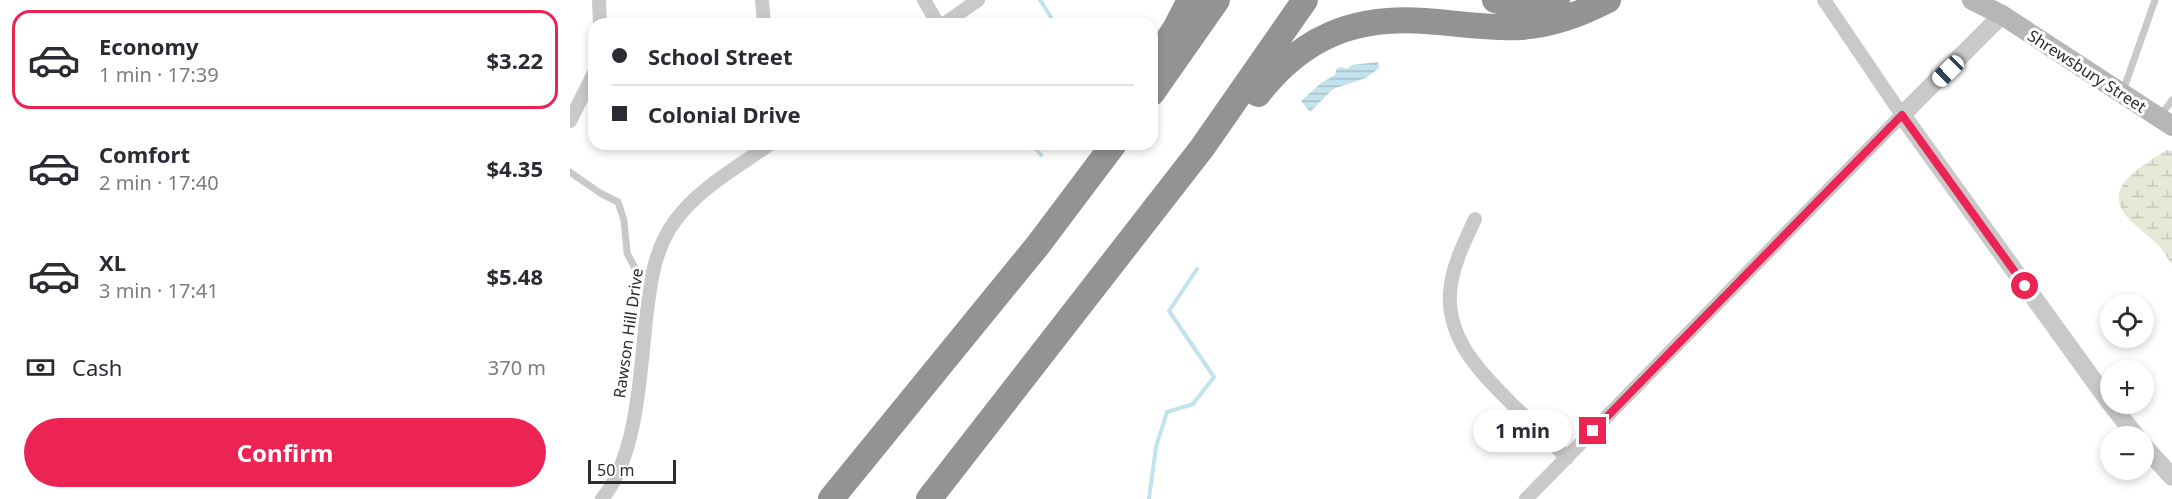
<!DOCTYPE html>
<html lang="en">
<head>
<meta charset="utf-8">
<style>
	:root { --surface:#fff; --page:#f7f7f7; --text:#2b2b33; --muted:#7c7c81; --line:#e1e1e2; --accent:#ec2453 }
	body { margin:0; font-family:"Noto Sans",sans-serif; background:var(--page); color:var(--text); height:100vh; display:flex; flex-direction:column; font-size:22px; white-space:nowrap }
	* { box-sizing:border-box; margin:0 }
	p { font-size:20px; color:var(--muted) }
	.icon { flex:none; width:33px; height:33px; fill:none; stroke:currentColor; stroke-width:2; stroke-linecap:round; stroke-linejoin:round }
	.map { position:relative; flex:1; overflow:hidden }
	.side { display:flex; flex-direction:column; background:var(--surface); width:570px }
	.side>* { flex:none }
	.banner { position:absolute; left:18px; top:18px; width:570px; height:132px; border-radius:18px; box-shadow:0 3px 9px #0003; display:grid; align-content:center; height:132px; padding:0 24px; background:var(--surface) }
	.tools { position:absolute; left:1530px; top:294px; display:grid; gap:12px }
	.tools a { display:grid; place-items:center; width:54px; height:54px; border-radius:50%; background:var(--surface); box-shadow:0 3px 9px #0003; font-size:30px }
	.scale { position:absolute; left:18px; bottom:15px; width:88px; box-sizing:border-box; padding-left:6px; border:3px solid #2c2c2c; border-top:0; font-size:16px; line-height:21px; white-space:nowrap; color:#2c2c2c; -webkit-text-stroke:4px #fff; paint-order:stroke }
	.end { position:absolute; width:27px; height:27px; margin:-14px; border:8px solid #ec2453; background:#fff; box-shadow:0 0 0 3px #fff }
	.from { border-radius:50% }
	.bubble { position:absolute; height:42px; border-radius:21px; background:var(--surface); box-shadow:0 3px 9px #0003; font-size:20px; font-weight:700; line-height:42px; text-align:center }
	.car { position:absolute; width:18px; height:36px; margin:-18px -9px; border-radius:8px; box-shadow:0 0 4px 2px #0007; background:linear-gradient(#fff 24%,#345 0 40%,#fff 0 76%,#345 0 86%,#fff 0) }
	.banner b { display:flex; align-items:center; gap:21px; height:57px; font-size:22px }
	.banner b+b { border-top:2px solid var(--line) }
	.banner i { width:15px; height:15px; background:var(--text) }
	ul { padding:10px 0 0; list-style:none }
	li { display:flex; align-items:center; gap:18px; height:99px; margin:0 12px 9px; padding:0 12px; border:3px solid transparent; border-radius:18px }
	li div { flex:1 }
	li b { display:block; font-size:22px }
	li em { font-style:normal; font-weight:700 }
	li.on { border-color:var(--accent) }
	li>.icon { width:54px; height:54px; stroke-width:1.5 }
	.pay { display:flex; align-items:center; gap:15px; height:66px; padding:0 24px; font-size:22px }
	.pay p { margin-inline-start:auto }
	.primary-button { display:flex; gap:12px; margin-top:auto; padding:12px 24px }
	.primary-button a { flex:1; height:69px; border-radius:36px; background:var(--accent); color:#fff; font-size:24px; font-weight:700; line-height:69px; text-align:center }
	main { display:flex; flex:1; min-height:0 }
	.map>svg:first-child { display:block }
	.wetland { fill:url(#wetland-marsh) }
	.water { fill:url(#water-rules) }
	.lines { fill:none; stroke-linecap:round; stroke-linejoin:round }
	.stream { stroke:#c2e2ec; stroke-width:4 }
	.service { stroke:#c9c9c9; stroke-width:7 }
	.minor { stroke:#c9c9c9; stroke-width:14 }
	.tertiary { stroke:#c9c9c9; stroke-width:18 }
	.secondary { stroke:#b6b6b6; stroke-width:20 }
	.motorway { stroke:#939393; stroke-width:26 }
	.route { stroke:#ec2453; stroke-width:8 }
	.labels { text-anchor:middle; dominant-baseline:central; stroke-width:6; stroke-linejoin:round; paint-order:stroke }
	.street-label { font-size:16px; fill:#2c2c2c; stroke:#fff }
</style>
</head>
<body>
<main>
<section class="side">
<ul>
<li class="on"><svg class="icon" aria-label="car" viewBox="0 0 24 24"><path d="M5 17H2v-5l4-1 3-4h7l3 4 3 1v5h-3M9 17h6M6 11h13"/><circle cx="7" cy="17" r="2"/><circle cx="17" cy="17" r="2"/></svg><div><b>Economy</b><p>1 min · 17:39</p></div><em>$3.22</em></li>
<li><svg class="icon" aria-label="car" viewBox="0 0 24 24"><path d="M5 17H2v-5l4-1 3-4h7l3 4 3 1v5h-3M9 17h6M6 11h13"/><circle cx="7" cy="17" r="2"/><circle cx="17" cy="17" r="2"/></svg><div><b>Comfort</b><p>2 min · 17:40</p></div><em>$4.35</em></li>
<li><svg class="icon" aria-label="car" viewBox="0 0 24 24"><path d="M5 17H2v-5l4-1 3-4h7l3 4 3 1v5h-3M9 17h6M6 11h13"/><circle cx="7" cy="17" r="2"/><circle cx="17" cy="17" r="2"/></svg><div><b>XL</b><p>3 min · 17:41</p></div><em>$5.48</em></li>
</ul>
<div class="pay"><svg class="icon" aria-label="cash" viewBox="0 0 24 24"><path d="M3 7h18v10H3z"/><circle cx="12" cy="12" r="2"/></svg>Cash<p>370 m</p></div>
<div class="primary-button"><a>Confirm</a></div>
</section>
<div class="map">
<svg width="1602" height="499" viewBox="0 0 1602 499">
	<defs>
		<pattern id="wetland-marsh" width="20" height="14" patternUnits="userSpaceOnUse" patternTransform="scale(1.5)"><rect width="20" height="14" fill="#e5ead8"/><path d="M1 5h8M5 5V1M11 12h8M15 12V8" fill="none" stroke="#c5c9ba"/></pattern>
		<pattern id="water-rules" width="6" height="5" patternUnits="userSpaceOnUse" patternTransform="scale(1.5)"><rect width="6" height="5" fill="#c2e2ec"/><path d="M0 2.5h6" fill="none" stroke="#a7c2cb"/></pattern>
	</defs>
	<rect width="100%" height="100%" fill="#fff"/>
	<path class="wetland" d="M1597,150L1602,151V265C1598,259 1594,251 1589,246C1572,227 1529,208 1559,177C1570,166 1584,158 1597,150Z"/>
	<path class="water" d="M808,62L809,68L796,78L763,89L740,112L731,101L751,83L765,75L767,68L772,67L777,69L782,65Z"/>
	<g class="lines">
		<path class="stream" d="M470,0L481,17L480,24
			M462,144L471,155
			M579,499L586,447L597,412L623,404L644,377L599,311L627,269"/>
		<path class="service" d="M1553,91L1585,0
			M1591,115L1602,100
			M0,172L30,193L48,202L54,220L57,253L66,270L82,275"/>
		<path class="minor" d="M29,0L30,24
			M192,0L194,24
			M354,0L368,24
			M374,24L408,0
			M0,121L24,73
			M905,219C894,243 882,266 880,293C877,341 913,375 944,406C962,423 979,440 997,458
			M32,499C69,454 70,368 77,311C81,279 85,248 105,221C129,188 168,167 200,144
			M956,499L1332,115L1254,0"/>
		<path class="tertiary" d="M1432,15L1332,115L1540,403
			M1541,404L1566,436
			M1574,446L1602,477"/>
		<path class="secondary" d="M1402,0L1432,15L1602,126"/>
		<path class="motorway" d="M925,0C946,7 966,7 987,0
			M582,64L605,29L620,0
			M582,93L647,0
			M688,94C732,37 784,16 855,21C887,23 919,29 951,27C981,25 1011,14 1038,0
			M261,499L468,245L544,144
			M359,499L632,148L735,0"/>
	</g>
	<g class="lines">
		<path class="route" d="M1023,431L1332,115L1455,286"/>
	</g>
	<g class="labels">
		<g class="street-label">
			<text transform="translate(1517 71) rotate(33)">Shrewsbury Street</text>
			<text transform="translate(58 333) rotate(-82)">Rawson Hill Drive</text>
		</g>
	</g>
</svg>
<div class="tools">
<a><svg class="icon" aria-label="locate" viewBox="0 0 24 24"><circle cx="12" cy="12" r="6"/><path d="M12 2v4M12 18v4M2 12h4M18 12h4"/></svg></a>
<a>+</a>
<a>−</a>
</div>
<div class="scale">50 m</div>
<i class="end from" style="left:1455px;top:286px"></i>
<i class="end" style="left:1023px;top:431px"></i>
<div class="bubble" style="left:903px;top:410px;width:99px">1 min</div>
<i class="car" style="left:1378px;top:71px;rotate:226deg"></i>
<div class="banner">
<b><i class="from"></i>School Street</b>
<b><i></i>Colonial Drive</b>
</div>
</div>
</main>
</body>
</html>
